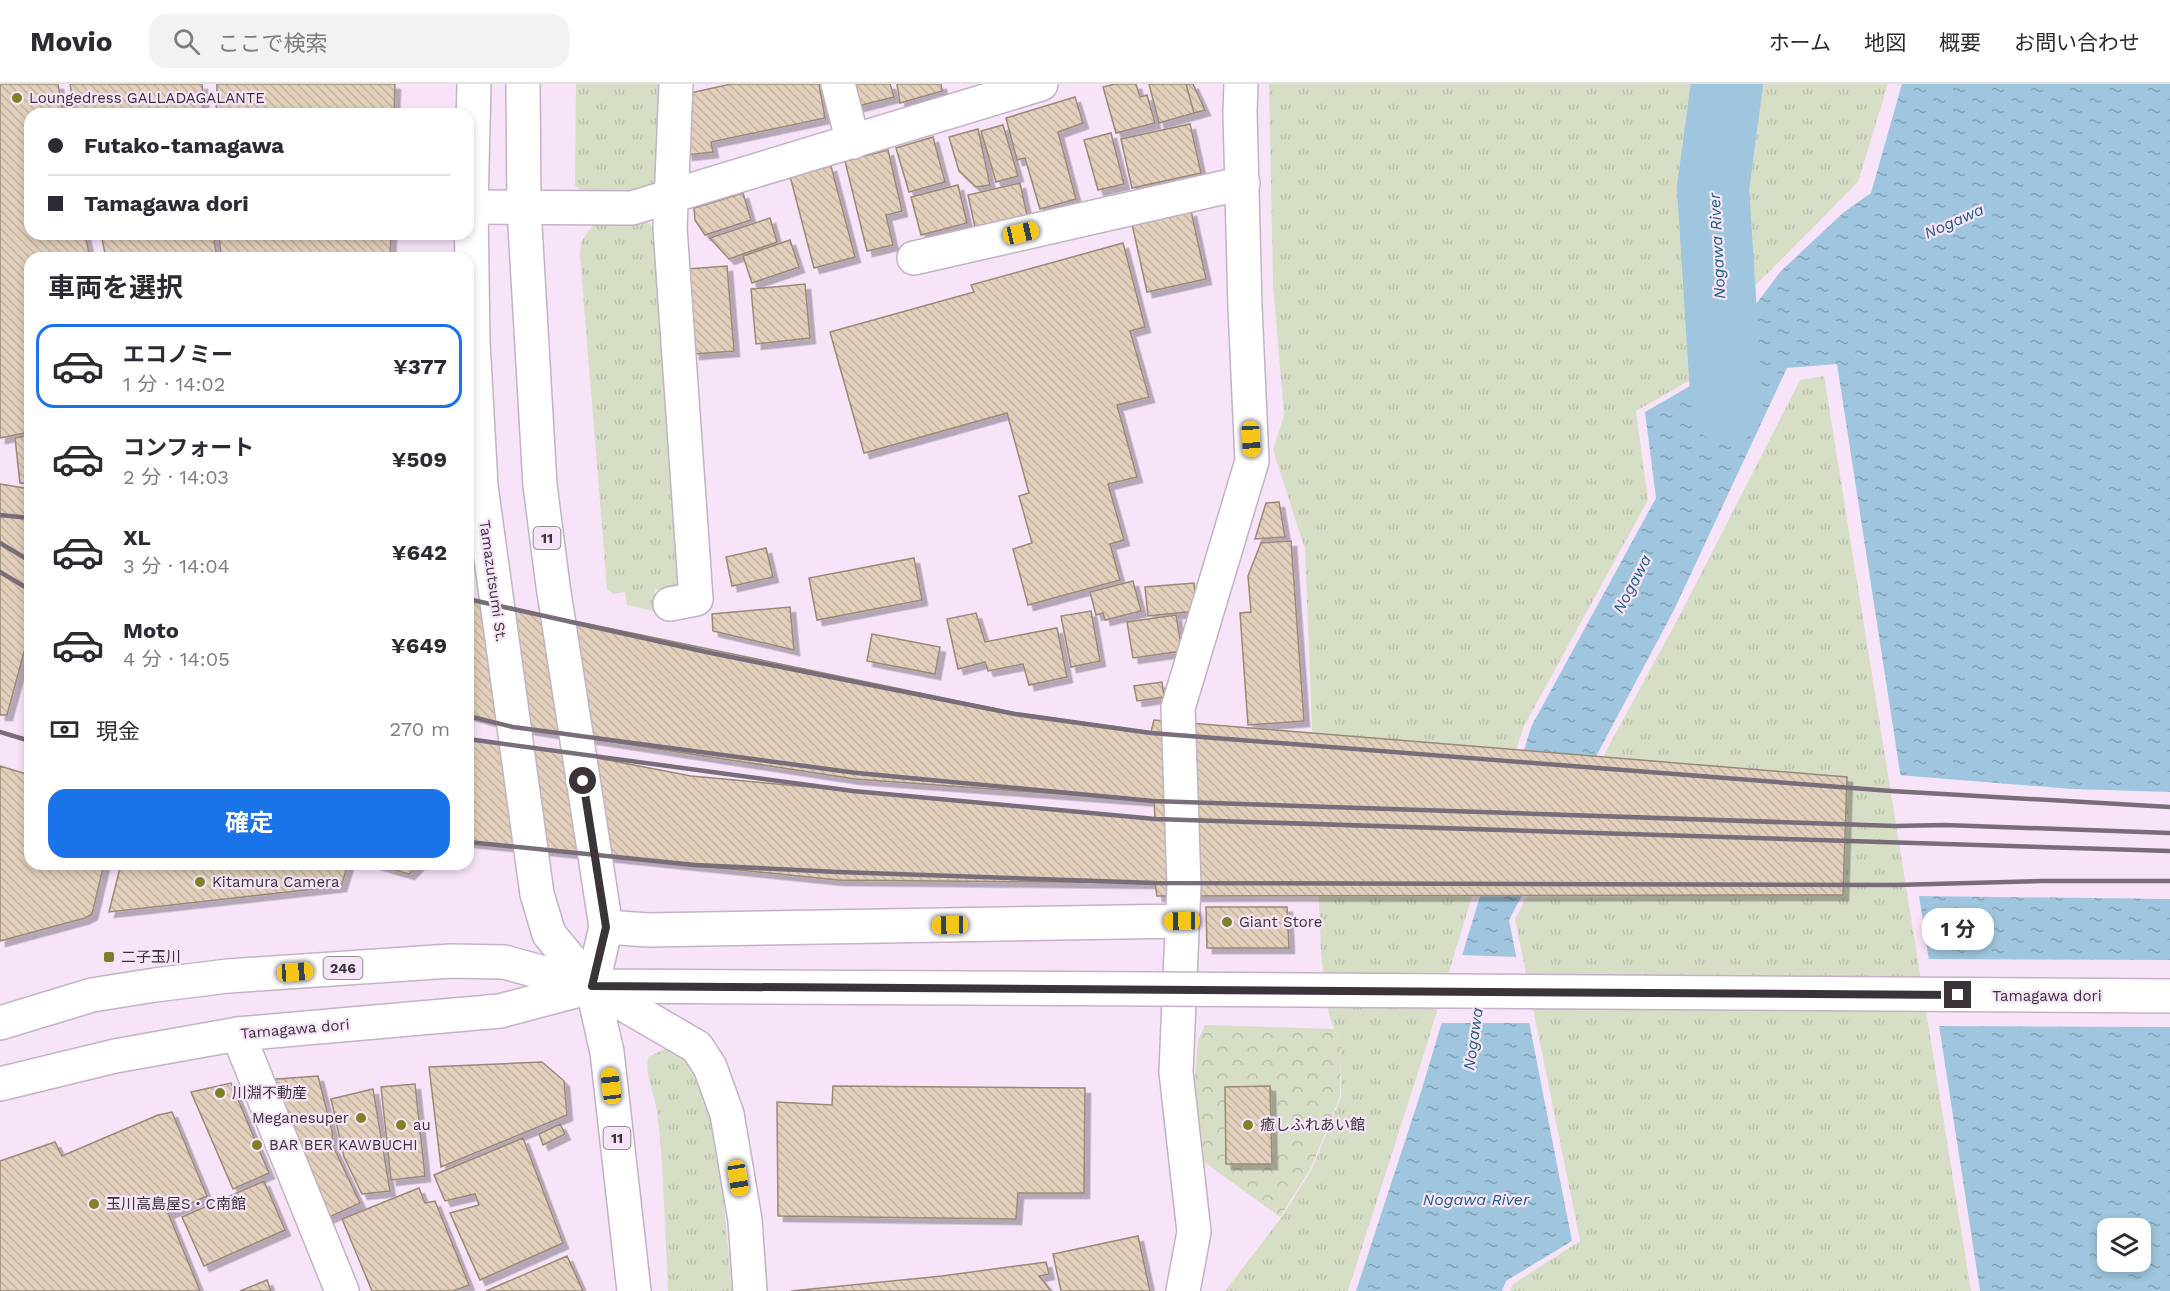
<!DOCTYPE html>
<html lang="ja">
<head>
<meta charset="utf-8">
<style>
	:root { --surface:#fff; --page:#f2f2f3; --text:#2b2b33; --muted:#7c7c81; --line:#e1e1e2; --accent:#1a73e8 }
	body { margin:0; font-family:"Work Sans","Noto Sans JP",sans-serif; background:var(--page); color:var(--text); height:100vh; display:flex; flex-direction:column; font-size:22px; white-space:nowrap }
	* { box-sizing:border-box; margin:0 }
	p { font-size:20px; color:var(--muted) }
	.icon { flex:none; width:33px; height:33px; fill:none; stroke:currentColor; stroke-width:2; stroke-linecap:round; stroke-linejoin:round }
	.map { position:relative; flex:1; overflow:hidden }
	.side { position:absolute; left:24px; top:168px; width:450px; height:618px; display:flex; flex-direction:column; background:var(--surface); border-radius:18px; box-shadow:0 3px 9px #0003 }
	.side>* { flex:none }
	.top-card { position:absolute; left:24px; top:24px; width:450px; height:132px; border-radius:18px; box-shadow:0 3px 9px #0003; display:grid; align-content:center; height:132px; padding:0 24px; background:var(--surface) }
	.controls { position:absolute; left:2097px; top:1134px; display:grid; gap:12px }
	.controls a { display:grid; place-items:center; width:54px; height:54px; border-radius:12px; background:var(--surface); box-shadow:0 3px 9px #0003; font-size:30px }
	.end { position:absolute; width:27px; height:27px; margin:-14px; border:8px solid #3a333a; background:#fff; box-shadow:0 0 0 3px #fff }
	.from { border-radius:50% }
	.bubble { position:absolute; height:42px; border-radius:18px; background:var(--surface); box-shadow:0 3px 9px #0003; font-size:20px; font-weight:700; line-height:42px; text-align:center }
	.car { position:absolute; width:18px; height:36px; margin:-18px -9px; border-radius:8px; box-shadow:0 0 4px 2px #0007; background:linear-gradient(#f5c518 24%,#345 0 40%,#f5c518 0 76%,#345 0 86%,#f5c518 0) }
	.top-card b { display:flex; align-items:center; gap:21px; height:57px; font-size:22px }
	.top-card b+b { border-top:2px solid var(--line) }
	.top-card i { width:15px; height:15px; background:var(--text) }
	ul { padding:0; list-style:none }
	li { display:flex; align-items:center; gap:18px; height:84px; margin:0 12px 9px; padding:0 12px; border:3px solid transparent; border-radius:18px }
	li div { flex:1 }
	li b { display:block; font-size:22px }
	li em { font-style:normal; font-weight:700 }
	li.active { border-color:var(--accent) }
	li>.icon { width:54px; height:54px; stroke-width:1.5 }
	h2 { padding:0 24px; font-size:27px; line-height:72px }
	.pay { display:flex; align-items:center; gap:15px; height:66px; padding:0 24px; font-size:22px }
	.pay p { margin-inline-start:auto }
	.primary-button { display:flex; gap:12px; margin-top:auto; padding:12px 24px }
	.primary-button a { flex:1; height:69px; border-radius:18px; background:var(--accent); color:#fff; font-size:24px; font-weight:700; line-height:69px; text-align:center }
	header { display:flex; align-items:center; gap:36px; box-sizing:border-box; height:84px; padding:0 30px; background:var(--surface); border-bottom:2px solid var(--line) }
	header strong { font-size:28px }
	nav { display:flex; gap:33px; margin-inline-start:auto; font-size:21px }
	.search { width:420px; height:54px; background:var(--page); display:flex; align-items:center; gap:15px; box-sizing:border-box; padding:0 21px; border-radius:18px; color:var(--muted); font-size:22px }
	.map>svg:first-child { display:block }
	.grass { fill:url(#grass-tufts) }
	.forest { fill:url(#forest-crowns) }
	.water { fill:url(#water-ripples); fill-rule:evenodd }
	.pier { fill:#f7e4f9 }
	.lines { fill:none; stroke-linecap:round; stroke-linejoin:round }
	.river { stroke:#9fc6de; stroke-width:72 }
	.building { fill:url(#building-back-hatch); stroke:#9a8976; stroke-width:1.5; filter:url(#shadow) }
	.minor-casing { stroke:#c3b1c5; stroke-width:36 }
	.major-casing { stroke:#c3b1c5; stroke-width:36 }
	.highway-casing { stroke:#c3b1c5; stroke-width:36 }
	.minor { stroke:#fff; stroke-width:33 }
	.major { stroke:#fff; stroke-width:33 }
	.highway { stroke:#fff; stroke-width:33 }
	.rail { stroke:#786d78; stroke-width:4.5 }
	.highway-bridge-casing { stroke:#c3b1c5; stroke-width:36; stroke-linecap:butt }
	.highway-bridge { stroke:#fff; stroke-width:33 }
	.route { stroke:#3a333a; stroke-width:8 }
	.poi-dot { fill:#808029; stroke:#f7e4f9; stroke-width:2 }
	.labels { text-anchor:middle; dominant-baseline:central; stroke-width:4.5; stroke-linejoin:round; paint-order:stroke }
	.shield { fill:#f7e4f9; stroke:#736873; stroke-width:1.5 }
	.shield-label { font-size:14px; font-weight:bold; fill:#3a333a }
	.poi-label { font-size:15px; fill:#3a333a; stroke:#f7e4f9; text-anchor:start }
	.street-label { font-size:15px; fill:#3a333a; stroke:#f7e4f9 }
	.water-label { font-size:16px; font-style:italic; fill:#1a5c7e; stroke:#f7e4f9 }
</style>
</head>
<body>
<header>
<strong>Movio</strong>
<div class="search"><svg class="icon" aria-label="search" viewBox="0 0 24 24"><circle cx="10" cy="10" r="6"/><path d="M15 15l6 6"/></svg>ここで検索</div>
<nav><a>ホーム</a><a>地図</a><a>概要</a><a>お問い合わせ</a></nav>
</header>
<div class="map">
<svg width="2170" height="1207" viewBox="0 0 2170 1207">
	<defs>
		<pattern id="grass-tufts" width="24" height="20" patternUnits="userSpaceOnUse" patternTransform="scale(1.5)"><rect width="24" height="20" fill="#d7dec6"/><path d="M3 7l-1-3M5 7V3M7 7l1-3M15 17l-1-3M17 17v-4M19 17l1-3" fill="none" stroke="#b9bfab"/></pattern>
		<pattern id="forest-crowns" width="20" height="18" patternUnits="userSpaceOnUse" patternTransform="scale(1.5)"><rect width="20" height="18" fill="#d7dec6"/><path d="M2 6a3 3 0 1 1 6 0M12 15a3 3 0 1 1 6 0" fill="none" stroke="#b9bfab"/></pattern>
		<pattern id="water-ripples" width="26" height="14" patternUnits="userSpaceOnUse" patternTransform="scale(1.5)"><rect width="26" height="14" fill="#9fc6de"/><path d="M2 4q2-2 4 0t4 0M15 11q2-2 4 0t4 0" fill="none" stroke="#83a1b5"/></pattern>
		<pattern id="building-back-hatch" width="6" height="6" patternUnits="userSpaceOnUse" patternTransform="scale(1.5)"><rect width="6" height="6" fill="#e2d0bc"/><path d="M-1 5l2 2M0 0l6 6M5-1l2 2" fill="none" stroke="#c3b3a2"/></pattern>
		<filter id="shadow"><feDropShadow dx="5.5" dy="5.5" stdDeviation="0" flood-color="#0004"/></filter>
	</defs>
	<rect width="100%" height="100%" fill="#f7e4f9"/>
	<path class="grass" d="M576,0H664L663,103L589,114L575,101Z
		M1269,0H1706L1695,119L1694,294L1636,327L1648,416L1523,644L1428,957L1348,1207H1225L1281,1134L1312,1085L1341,1013V964L1329,931L1321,870L1305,465L1273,366L1284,331L1273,200Z
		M1739,0H1888L1858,98L1736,221L1729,87Z
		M645,137L653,143L657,154L681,505H655L658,528L627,521L625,508L613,510L607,505L580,172L581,158L595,138Z
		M1824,292L1971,1207H1510L1513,1200L1580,1157L1515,835L1682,527L1800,296Z
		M665,965L672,966L689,976L714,1033L719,1065L732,1207H668C665,1147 664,1087 657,1027C654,1009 645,992 648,973Z"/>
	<path class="forest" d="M1205,941L1334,945L1341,964L1340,1013L1311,1084L1280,1133L1189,1067L1198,956Z"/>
	<path class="water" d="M1902,0H2170V1207H1980L1837,280L1787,284L1674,526L1509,836L1572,1157L1506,1197L1502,1207H1356L1420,1011L1531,643L1656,414L1645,328L1697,298L1781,187L1844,128L1871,109ZM2108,1144H2140V1178H2108Z"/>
	<path class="pier" d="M1898,691L2072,705L2170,708V815L1917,812Z
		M1459,871L1519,873L1532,939H1438Z
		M1926,875L2170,876V943L1937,942Z"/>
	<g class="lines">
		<path class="river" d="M1727,324L1713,104L1727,0"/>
	</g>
	<path class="building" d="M0,0H58L63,30H30V150H85L90,174H30V348L0,354Z
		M70,0H202L204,30H75Z
		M217,0H395L394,30H216Z
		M731,0H819L825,34L711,58L713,68L687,71L681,11Z
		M852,0H890L894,13L858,22Z
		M897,0H941L942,7L900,19Z
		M1115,0H1136L1140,13L1147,11L1155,39L1116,49L1103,3Z
		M1149,0H1186L1194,29L1159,39Z
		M1186,0H1193L1205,26L1194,29Z
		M1075,13L1083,39L1058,48L1076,115L1040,125L1025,74L1017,76L1006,34Z
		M1190,40L1201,89L1132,104L1121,55Z
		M1003,41L1018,92L996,98L981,47Z
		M978,45L990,101L976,103L959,87L949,53Z
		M1111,49L1124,100L1098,106L1084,56Z
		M933,53L945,98L909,108L896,64Z
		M888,66L902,127L886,131L893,161L867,167L845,77Z
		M831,82L855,173L814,184L790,92Z
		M1020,99L1027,131L975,143L968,111Z
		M958,101L967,139L921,151L911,113Z
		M743,109L751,136L705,151L695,136L694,124Z
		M1191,127L1206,195L1147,208L1132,140Z
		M770,134L777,158L729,175L710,154Z
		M101,150H213L217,174H106Z
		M219,150H391L390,174H221Z
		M790,156L799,183L752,199L743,172Z
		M1123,159L1145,243L1130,247L1149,313L1117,321L1137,393L1108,400L1124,456L1110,460L1120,496L1028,521L1013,465L1032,459L1019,412L1029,409L1007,329L864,369L830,248L974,208L971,201Z
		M727,182L734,267L694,270L687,185Z
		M805,200L810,254L756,260L751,205Z
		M30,351V400L20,399L15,354Z
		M0,400L30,405V546L7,631H0Z
		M1279,418L1285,453L1255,455L1266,419Z
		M1291,457L1304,637L1248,641L1240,529L1251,528L1248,492L1261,459Z
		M766,464L773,493L732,502L726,473Z
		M914,474L922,516L817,536L809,494Z
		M1133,497L1141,527L1105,536L1103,529L1096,531L1090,508Z
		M1194,499L1197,527L1148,532L1145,503Z
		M468,515L1016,629L1151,648L1154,636L1847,693L1843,811L1157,812L1155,799L838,796L468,758L469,655L587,672L691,692L1155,735L1154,717L855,695L514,643L468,631Z
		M790,523L794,566L713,547L712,530Z
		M1091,527L1100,577L1071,583L1061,532Z
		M976,529L985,558L1057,544L1067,593L1029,601L1023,580L988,587L985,578L958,585L947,535Z
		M1176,531L1182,567L1133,574L1127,538Z
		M872,550L940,563L935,590L867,577Z
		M1162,598L1164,613L1137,617L1134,602Z
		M0,682L30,691V780H104L92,830L85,834L0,857Z
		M121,780H348L341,802L109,828Z
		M374,780H419L409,790Z
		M1206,823H1287L1289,864H1207Z
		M542,978L564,997L567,1031L441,1083L429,983Z
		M318,992L332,1047L333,1062L360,1119L325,1135L264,996Z
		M231,999L269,1089L233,1105L191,1008Z
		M415,1000L425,1092L391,1096L381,1003Z
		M833,1002L1085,1004L1084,1109H1018L1016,1135L778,1132L777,1018L832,1021Z
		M1270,1002L1272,1080H1226L1225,1003Z
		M373,1005L390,1107L362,1110L344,1073L331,1015Z
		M172,1028L207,1112L168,1129L200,1207H0V1077L55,1058L62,1072L158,1031Z
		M560,1040L565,1050L543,1061L539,1050Z
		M523,1054L563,1159L480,1196L450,1129L479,1121L475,1110L445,1117L434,1091Z
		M264,1097L285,1146L204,1182L182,1133Z
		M419,1104L425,1119L435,1117L469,1201L453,1207H372L342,1135Z
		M1138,1152L1150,1207H1061L1053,1170Z
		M567,1172L583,1207H486Z
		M1046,1178L1049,1190L1039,1192L1051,1207H791L942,1192Z
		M267,1196L271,1207H240Z"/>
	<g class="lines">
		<g class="minor-casing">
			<path id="minor" d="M838,0L853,58
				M471,123L632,124L1041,0
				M914,174L1243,99
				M670,520L696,515L670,144L676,0
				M606,843L648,846L1182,837
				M592,902L697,963L710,983L727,1030L745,1136L750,1207
				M238,950L342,1207
				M1183,1207L1194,1148L1176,988L1184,801L1178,624L1252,377L1245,223L1240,29L1241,0"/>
		</g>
		<g class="major-casing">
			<path id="major" d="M474,0L471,123L473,257L481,402L537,810L549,850L592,902
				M523,0L524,124L540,401L553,502L606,843L592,902L607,968L634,1207"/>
		</g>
		<g class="highway-casing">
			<path id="highway" d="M0,939L92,911L155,901L228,892L451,877L504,878L592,902L1155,905
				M0,1000L115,972L238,950L500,927L590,903"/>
		</g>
		<use href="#minor" class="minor"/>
		<use href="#major" class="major"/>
		<use href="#highway" class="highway"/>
		<path class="rail" d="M0,431L30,434
			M0,459L30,477
			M0,488L30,506
			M468,515L711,569L1015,630L1151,649L1891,707L2170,723
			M468,632L513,643L857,689L1153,717L1895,742L1945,741L2170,749
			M0,648L30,657
			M468,655L853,707L1155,735L2170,767
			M468,758L695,781L838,788L1155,799L1896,801L2043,797H2170"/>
		<g class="highway-bridge-casing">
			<path id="highway-bridge" d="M1155,905L2170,912"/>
		</g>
		<use href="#highway-bridge" class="highway-bridge"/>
	</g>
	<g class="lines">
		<path class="route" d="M583,697L606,843L592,902L1958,911"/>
	</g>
	<g class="poi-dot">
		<circle cx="17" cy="14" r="6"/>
		<circle cx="200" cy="798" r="6"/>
		<circle cx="1227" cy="838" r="6"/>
		<rect x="103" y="867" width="12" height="12" rx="3"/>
		<circle cx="220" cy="1009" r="6"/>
		<circle cx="361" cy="1034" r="6"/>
		<circle cx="401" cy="1041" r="6"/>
		<circle cx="1248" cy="1041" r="6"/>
		<circle cx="257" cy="1061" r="6"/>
		<circle cx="94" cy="1120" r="6"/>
	</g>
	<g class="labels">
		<g class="shield">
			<rect x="533.5" y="443" width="27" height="22" rx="4.5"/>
			<rect x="323.5" y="873" width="39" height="22" rx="4.5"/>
			<rect x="603.5" y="1043" width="27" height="22" rx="4.5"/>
		</g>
		<g class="shield-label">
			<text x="547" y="454">11</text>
			<text x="343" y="884">246</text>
			<text x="617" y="1054">11</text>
		</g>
		<g class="poi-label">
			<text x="29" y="14">Loungedress GALLADAGALANTE</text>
			<text x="212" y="798">Kitamura Camera</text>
			<text x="1239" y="838">Giant Store</text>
			<text x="121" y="873">二子玉川</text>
			<text x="232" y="1009">川淵不動産</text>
			<text x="349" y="1034" text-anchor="end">Meganesuper</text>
			<text x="413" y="1041">au</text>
			<text x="1260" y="1041">癒しふれあい館</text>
			<text x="269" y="1061">BAR BER KAWBUCHI</text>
			<text x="106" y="1120">玉川高島屋S・C南館</text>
		</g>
		<g class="street-label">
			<text transform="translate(493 497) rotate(82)">Tamazutsumi St.</text>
			<text x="2047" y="912">Tamagawa dori</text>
			<text transform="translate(295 945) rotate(-5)">Tamagawa dori</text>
		</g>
		<g class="water-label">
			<text transform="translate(1954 137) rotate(-24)">Nogawa</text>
			<text transform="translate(1717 162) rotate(-93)">Nogawa River</text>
			<text transform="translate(1632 500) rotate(-62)">Nogawa</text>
			<text transform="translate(1473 955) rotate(-82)">Nogawa</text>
			<text x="1476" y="1115">Nogawa River</text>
		</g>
	</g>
</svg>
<div class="controls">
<a><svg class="icon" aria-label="layers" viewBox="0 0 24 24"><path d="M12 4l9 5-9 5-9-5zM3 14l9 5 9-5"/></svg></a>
</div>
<i class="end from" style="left:583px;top:697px"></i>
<i class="end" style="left:1958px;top:911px"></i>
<div class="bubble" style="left:1922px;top:824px;width:72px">1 分</div>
<i class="car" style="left:1021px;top:149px;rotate:77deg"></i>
<i class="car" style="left:1251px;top:355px;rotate:177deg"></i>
<i class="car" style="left:1182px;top:837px;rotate:269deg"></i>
<i class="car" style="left:950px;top:841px;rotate:269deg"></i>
<i class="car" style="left:295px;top:888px;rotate:86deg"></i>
<i class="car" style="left:611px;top:1002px;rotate:353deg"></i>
<i class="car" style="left:738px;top:1094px;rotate:171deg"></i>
<div class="top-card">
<b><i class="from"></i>Futako-tamagawa</b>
<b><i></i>Tamagawa dori</b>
</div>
<section class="side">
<h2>車両を選択</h2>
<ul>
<li class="active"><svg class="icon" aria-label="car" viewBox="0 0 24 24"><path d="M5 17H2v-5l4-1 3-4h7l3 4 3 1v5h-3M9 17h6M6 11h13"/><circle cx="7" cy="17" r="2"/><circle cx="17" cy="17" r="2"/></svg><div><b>エコノミー</b><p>1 分 · 14:02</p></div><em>¥377</em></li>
<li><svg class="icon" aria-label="car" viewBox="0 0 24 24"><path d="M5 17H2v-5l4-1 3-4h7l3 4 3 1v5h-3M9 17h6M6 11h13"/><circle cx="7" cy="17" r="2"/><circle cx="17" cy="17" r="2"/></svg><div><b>コンフォート</b><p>2 分 · 14:03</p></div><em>¥509</em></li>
<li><svg class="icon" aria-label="car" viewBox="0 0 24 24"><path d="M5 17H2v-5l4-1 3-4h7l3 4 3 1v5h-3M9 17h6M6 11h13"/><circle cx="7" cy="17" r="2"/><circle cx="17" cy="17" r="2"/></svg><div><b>XL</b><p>3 分 · 14:04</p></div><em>¥642</em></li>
<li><svg class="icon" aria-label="car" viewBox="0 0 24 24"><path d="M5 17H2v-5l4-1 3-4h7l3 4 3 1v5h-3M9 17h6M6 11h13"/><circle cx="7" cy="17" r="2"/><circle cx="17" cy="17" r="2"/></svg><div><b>Moto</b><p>4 分 · 14:05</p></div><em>¥649</em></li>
</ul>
<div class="pay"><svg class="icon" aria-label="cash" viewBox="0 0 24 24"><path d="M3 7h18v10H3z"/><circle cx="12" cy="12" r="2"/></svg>現金<p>270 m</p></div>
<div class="primary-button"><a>確定</a></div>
</section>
</div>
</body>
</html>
